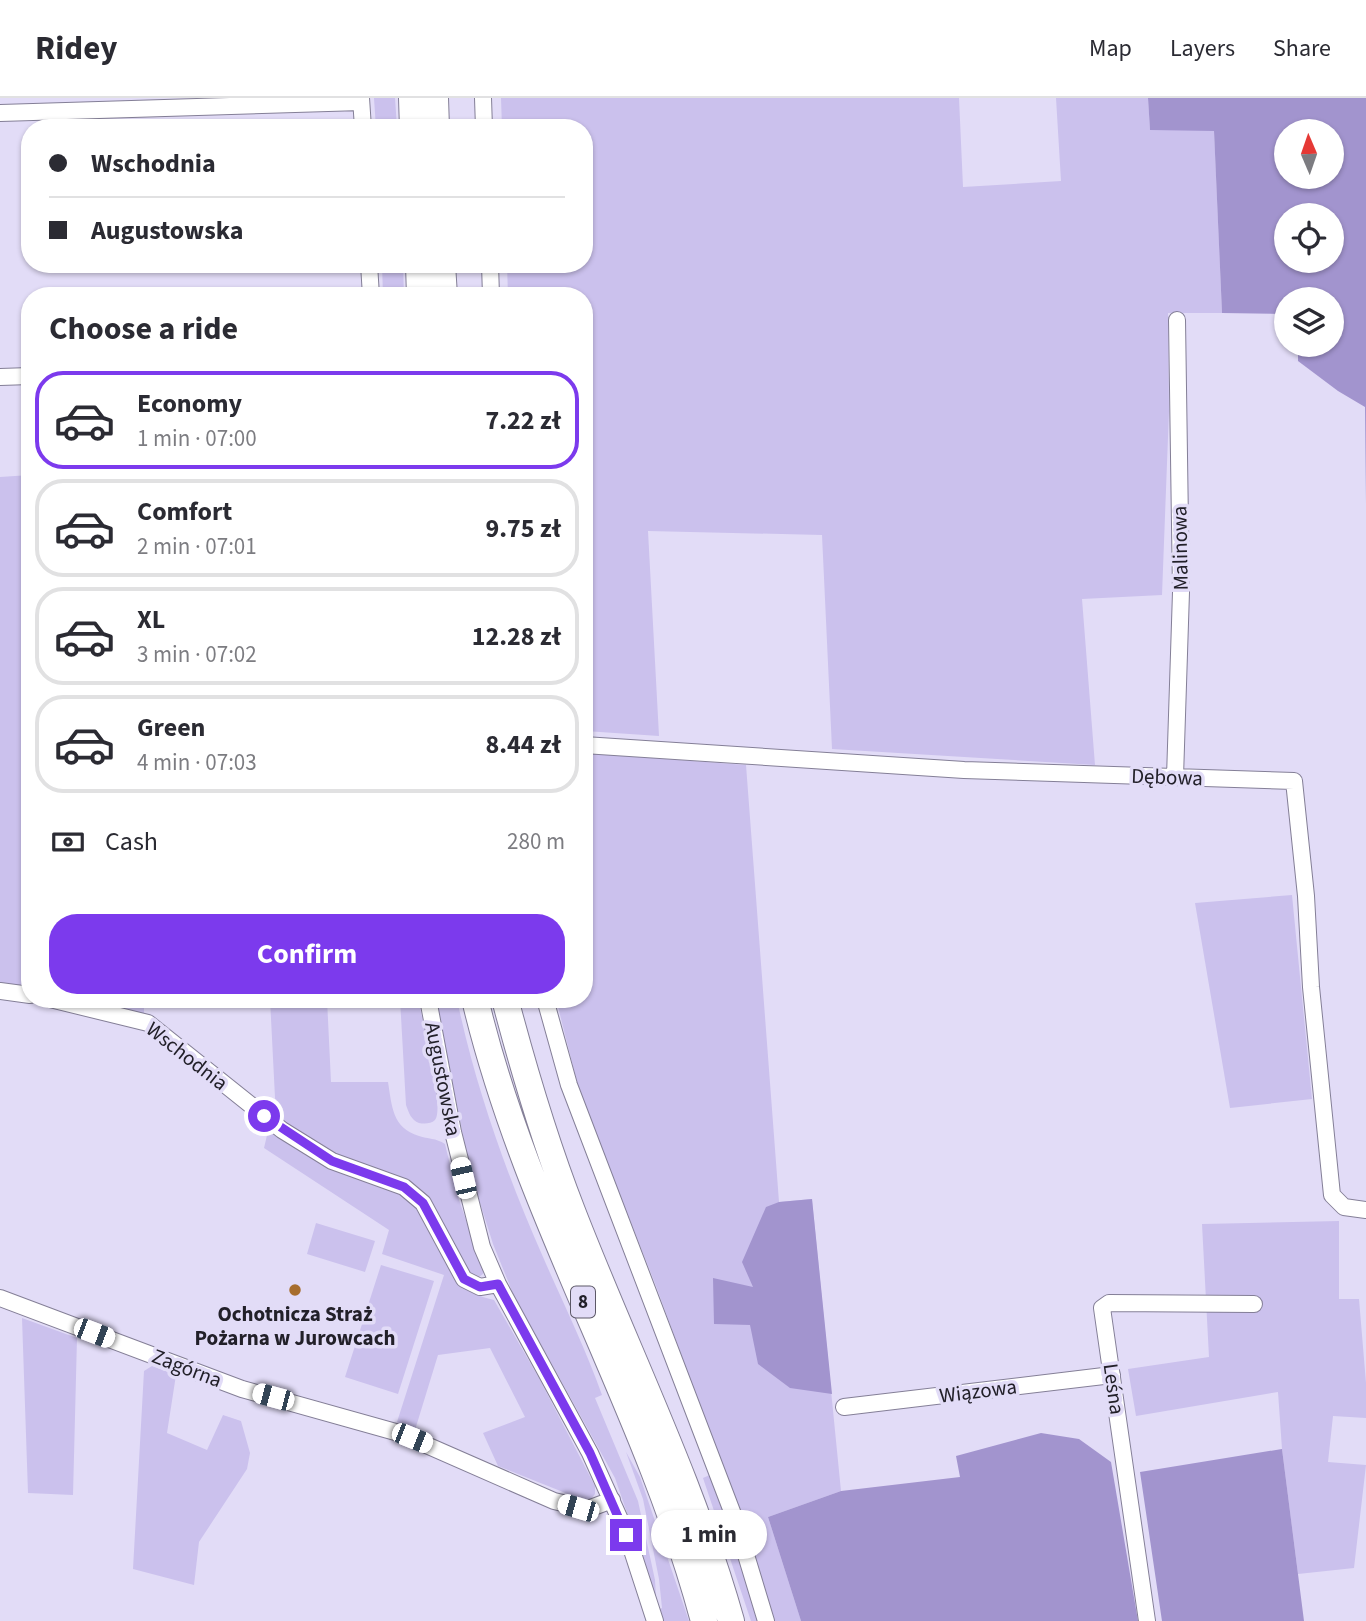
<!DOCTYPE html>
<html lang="en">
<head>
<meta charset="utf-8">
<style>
	:root { --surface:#fff; --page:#f7f7f7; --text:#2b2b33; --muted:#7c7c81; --line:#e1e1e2; --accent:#7c3aed }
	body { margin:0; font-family:"Source Sans 3",sans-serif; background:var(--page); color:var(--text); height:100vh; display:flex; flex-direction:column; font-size:26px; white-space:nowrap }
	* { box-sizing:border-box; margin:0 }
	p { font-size:23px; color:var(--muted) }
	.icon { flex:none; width:38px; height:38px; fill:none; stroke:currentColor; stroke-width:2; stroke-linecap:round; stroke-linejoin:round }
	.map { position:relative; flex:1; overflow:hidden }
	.panel { position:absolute; left:21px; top:189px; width:572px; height:721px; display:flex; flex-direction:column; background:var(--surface); border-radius:28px; box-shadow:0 2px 5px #0004 }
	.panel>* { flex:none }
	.top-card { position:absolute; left:21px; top:21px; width:572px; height:154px; border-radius:28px; box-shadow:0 2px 5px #0004; display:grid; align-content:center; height:154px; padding:0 28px; background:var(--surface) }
	.needle { width:46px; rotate:358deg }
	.fabs { position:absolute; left:1274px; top:21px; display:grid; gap:14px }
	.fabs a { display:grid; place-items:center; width:70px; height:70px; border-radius:50%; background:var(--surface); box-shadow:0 2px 5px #0004; font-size:35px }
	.end { position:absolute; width:32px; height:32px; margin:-16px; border:9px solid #7c3aed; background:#fff; box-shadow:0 0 0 4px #fff }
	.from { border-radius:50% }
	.bubble { position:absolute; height:49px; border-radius:24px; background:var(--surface); box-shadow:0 2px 5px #0004; font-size:23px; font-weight:700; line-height:49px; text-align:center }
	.car { position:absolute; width:21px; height:42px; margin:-21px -10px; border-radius:9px; box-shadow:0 0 5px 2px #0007; background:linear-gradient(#fff 24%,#345 0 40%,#fff 0 76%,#345 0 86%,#fff 0) }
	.top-card b { display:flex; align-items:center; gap:24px; height:66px; font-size:26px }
	.top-card b+b { border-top:2px solid var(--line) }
	.top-card i { width:18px; height:18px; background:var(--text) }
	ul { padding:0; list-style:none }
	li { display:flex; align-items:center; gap:21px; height:98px; margin:0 14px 10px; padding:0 14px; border:4px solid var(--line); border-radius:28px }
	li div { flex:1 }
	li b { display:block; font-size:26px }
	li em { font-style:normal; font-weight:700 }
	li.current { border-color:var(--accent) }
	li>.icon { width:63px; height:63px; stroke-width:1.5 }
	h2 { padding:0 28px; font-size:32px; line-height:84px }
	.pay { display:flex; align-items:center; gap:18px; height:77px; padding:0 28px; font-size:26px }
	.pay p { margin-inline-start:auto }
	.primary-button { display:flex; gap:14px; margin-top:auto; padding:14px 28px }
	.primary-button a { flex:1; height:80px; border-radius:28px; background:var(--accent); color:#fff; font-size:28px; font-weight:700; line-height:80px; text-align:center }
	header { display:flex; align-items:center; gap:42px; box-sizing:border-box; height:98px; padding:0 35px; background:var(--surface); border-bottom:2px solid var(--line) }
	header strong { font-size:33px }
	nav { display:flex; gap:38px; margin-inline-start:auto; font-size:24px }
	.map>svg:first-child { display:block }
	.green { fill:#cbc1ed }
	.forest { fill:#a294ce; fill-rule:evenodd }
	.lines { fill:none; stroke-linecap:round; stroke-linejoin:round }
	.minor-casing { stroke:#847f97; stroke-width:18 }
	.trunk-casing { stroke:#847f97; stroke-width:28 }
	.minor { stroke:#fff; stroke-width:16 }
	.trunk { stroke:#fff; stroke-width:26 }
	.route { stroke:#7c3aed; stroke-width:9 }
	.poi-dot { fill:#a76d2d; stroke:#e2dcf7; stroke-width:2.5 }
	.labels { text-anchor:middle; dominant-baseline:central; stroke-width:7; stroke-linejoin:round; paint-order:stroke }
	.shield { fill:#e2dcf7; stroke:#5c5867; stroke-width:2 }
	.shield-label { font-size:19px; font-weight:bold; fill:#222029 }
	.street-label { font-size:21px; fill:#222029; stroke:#e2dcf7 }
	.poi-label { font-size:21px; font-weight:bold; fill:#222029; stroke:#e2dcf7 }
</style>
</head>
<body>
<header>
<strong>Ridey</strong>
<nav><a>Map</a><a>Layers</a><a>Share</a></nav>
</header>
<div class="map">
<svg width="1366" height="1523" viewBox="0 0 1366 1523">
	<rect width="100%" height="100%" fill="#e2dcf7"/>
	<path class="green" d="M374,0H395L397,30H376Z
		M501,0H959L963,89L1061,83L1056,0H1148L1150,32H1214L1222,215H1168L1169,313L1162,497L1082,501L1095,667L832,651L822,437L648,433L659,638L585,633L584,198H508L507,166H584V30H502Z
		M382,166H403L404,198H383Z
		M30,377V890L0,885V379Z
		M585,655L746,667L779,1104L812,1101L841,1393L768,1419L801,1523H774L745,1431L656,1188L580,996L556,901H584Z
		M1292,797L1312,1001L1230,1010L1195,805Z
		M99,901H144V916L99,906Z
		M270,901H327L331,984H388C392,1008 392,1030 419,1038C428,1041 436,1040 445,1046L458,1099L483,1171V1176L479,1179L469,1177L428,1101C404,1074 365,1073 335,1057C315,1047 295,1032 276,1019Z
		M400,901H418C422,920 445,1011 435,1022C431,1026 424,1026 419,1025C411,1022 409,1015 406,1007Z
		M436,901H457C475,988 507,1078 543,1159C563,1205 585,1249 602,1297L595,1300L638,1403L655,1482L656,1499L615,1380L514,1198L493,1146L470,1073Z
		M268,1033L329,1068L403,1097L413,1105L455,1182C467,1194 478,1198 494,1202L540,1282L595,1388V1396L591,1401L583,1402L498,1368L483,1335L525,1319L490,1250L438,1257L415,1332L397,1324L444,1177L382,1156L389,1132L264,1050Z
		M1339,1123V1201H1359L1366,1285V1320L1333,1318L1328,1364L1366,1367L1354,1470L1298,1476L1282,1351L1278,1294L1136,1318L1128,1271L1209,1259L1202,1126Z
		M316,1125L375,1143L365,1174L307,1156Z
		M381,1167L434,1183L398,1296L345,1279Z
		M22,1220L77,1240L73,1397L28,1395Z
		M152,1268L176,1277L167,1335L207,1352L223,1317L241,1323L250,1355L247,1371L199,1444L194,1487L133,1471L144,1273Z
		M626,1354L640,1379L689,1523H663L660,1511L662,1510L659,1481L643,1401Z
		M712,1376L761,1523H751L703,1380Z"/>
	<path class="forest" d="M1148,0H1366V406L1365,309L1338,293L1298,263V247H1332V201H1286V216L1222,215L1214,33L1150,32ZM1332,33V79H1286V33ZM1286,117H1332V163H1286Z
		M585,72H589C591,95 598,125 585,145Z
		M812,1101L832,1296L790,1290L758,1266L750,1227L714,1226L713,1180L753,1189L742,1164L766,1109L779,1104Z
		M1041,1335L1079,1341L1111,1364L1138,1523H801L768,1419L841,1393L960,1379L956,1358Z
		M1282,1351L1304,1523H1162L1140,1374Z"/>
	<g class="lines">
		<g class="minor-casing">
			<path id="minor" d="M361,0L363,30
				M483,0L484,30
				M0,15L361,4
				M369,166L371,198
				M490,166L491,198
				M0,279L30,278
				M584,647L964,672L1294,683L1306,798L1311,889L1332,1097L1344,1109L1366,1112
				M1175,679L1181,494L1177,222
				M0,893L30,897
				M50,901L148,925L282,1032L332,1063L404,1089L423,1105L464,1181L480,1189L498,1186
				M428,901L453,1034L482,1149L498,1186L590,1355L627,1437L655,1523
				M545,901L569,987L736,1424L766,1523
				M0,1200L242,1291L399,1335L554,1403L588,1411L612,1402
				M844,1309L1112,1277
				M1147,1523L1102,1210L1109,1205L1254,1206"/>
		</g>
		<g class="trunk-casing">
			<path id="trunk" d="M412,0L413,30
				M435,0L436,30
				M419,166L420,198
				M442,166L444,198
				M475,901C526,1118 647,1309 704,1523
				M505,901C524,973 545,1044 572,1113C625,1250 691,1381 731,1523"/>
		</g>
		<use href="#minor" class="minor"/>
		<use href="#trunk" class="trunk"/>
	</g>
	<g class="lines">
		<path class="route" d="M264,1018L332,1063L404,1089L423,1105L464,1181L480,1189L498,1186L590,1355L626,1437"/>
	</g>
	<circle class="poi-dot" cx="295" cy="1192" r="7"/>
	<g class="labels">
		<rect class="shield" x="571" y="1188.5" width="24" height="31" rx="5"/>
		<g class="shield-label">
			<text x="583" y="1204">8</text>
		</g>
		<g class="street-label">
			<text transform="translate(1180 450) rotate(-91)">Malinowa</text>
			<text transform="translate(1167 679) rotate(2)">Dębowa</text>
			<text transform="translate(187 958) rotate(38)">Wschodnia</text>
			<text transform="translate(443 981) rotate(79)">Augustowska</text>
			<text transform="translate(187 1270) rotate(21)">Zagórna</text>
			<text transform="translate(1114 1291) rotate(82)">Leśna</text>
			<text transform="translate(978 1293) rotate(-7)">Wiązowa</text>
		</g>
		<g class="poi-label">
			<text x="295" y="1216">Ochotnicza Straż<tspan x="295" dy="24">Pożarna w Jurowcach</tspan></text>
		</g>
	</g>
</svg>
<div class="fabs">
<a><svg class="needle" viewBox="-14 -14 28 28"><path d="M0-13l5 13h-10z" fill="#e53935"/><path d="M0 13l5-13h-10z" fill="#7c7c81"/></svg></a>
<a><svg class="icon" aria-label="locate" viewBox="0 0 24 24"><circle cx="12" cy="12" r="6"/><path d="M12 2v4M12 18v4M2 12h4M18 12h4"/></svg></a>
<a><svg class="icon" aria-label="layers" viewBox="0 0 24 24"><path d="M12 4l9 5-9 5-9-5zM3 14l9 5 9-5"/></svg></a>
</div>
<i class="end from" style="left:264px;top:1018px"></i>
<i class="end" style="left:626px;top:1437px"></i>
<div class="bubble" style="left:651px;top:1412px;width:116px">1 min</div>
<i class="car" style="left:463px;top:1080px;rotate:347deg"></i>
<i class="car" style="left:94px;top:1235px;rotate:111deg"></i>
<i class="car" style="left:273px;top:1299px;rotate:285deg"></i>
<i class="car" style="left:412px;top:1340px;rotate:112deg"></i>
<i class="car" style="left:578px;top:1410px;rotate:286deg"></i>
<div class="top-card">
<b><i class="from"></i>Wschodnia</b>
<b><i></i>Augustowska</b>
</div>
<section class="panel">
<h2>Choose a ride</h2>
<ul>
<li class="current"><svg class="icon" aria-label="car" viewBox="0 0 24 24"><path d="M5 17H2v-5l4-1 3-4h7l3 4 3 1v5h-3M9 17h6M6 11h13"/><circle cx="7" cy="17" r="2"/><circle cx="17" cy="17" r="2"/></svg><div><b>Economy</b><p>1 min · 07:00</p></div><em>7.22 zł</em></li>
<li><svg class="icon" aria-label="car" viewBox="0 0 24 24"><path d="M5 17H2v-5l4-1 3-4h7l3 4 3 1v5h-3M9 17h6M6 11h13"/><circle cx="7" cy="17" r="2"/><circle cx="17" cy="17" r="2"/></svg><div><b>Comfort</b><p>2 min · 07:01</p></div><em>9.75 zł</em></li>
<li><svg class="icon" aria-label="car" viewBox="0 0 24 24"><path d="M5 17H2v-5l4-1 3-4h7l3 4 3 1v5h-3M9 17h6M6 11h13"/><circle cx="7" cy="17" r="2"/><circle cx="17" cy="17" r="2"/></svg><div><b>XL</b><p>3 min · 07:02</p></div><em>12.28 zł</em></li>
<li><svg class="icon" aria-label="car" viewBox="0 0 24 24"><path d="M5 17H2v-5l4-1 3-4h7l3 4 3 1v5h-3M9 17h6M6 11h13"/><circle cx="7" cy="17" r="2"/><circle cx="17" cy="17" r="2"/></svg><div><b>Green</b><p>4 min · 07:03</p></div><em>8.44 zł</em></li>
</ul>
<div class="pay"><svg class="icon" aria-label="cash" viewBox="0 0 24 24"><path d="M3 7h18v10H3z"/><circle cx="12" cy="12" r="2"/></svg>Cash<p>280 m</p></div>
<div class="primary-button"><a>Confirm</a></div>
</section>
</div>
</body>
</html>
